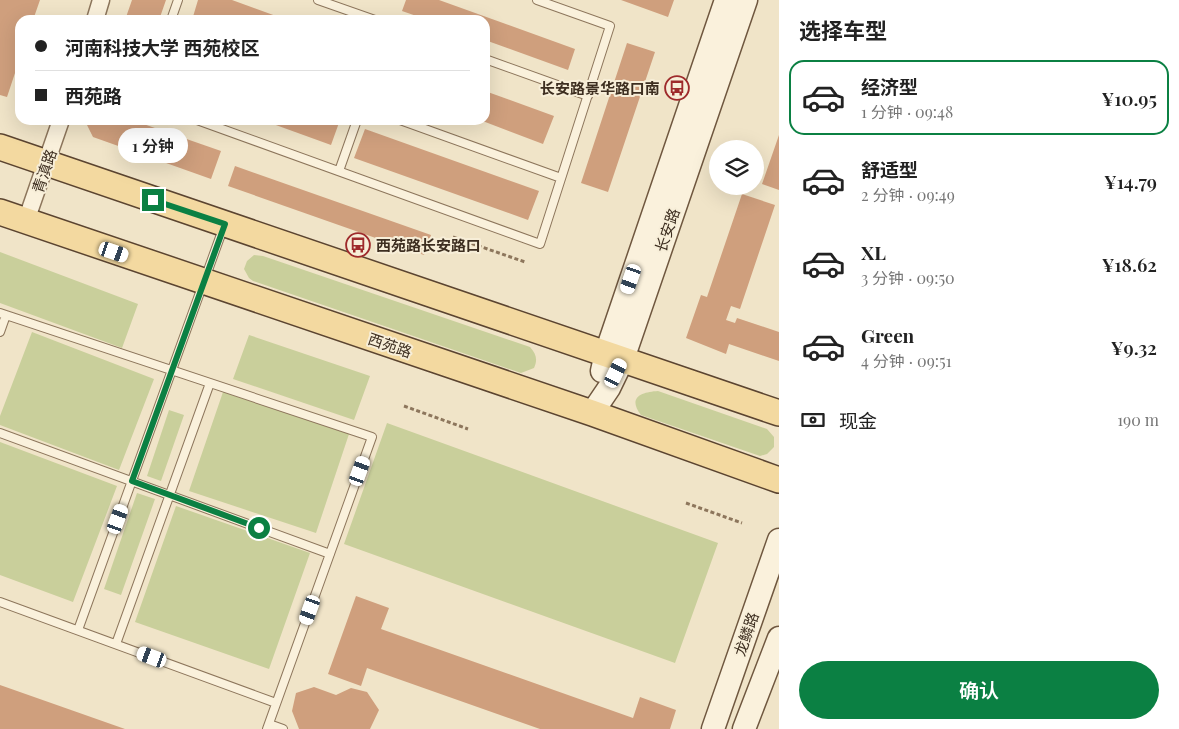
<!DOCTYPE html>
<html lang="zh">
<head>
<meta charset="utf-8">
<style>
	:root { --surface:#fff; --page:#f2f2f2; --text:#222; --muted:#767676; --line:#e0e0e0; --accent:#0b8043 }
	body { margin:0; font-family:"Playfair Display","Noto Sans SC",serif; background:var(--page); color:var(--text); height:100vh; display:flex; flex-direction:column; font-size:19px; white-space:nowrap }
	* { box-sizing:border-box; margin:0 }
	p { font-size:16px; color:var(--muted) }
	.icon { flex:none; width:28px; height:28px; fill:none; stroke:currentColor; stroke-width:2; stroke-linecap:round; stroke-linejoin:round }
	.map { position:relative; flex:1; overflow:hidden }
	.details { display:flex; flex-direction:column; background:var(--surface); width:400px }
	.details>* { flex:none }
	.guide { position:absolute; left:15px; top:15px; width:475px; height:110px; border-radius:15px; box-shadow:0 5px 20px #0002; display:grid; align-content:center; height:110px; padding:0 20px; background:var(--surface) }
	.controls { position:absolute; left:709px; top:140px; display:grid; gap:10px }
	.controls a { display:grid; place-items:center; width:55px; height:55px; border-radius:50%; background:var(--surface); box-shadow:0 5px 20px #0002; font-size:25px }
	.end { position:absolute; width:22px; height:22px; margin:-11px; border:6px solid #0b8043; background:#fff; box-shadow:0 0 0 2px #fff }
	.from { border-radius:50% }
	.bubble { position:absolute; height:35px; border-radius:18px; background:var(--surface); box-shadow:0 5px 20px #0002; font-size:16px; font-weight:600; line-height:35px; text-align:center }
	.car { position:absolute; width:15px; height:30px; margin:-15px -8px; border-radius:6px; box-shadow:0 0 4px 1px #0007; background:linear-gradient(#fff 24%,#345 0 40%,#fff 0 76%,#345 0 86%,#fff 0) }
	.guide b { display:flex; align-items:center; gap:18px; height:48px; font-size:19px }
	.guide b+b { border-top:1px solid var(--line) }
	.guide i { width:12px; height:12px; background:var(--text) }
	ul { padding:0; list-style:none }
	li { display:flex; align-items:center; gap:15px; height:75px; margin:0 10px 8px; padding:0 10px; border:2px solid transparent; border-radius:15px }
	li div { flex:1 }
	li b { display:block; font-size:19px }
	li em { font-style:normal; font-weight:600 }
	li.active { border-color:var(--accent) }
	li>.icon { width:45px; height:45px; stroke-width:1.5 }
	h2 { padding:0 20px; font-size:22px; line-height:60px }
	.pay { display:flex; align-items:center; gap:12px; height:55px; padding:0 20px; font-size:19px }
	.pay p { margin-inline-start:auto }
	.cta { display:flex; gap:10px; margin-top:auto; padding:10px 20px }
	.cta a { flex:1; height:58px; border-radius:30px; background:var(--accent); color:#fff; font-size:20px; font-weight:600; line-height:58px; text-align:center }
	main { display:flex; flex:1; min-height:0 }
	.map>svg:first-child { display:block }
	.green { fill:#c9cf9b }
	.building { fill:#cf9f7d }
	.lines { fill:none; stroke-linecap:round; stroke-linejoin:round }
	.lane-casing { stroke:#8d765c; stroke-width:10 }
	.street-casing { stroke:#8d765c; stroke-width:19 }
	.secondary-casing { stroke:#6f573f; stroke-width:25 }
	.primary-casing { stroke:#5b4430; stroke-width:28 }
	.path { stroke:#8d765c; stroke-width:3; stroke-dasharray:4 2.5; stroke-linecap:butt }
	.lane { stroke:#faf1dc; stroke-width:8 }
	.street { stroke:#faf1dc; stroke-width:16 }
	.secondary { stroke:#faf1dc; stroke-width:22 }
	.primary { stroke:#f3d9a0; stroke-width:25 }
	.route { stroke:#0b8043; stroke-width:6 }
	.labels { text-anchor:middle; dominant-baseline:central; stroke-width:4; stroke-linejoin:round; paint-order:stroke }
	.poi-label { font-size:15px; font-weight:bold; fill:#3d2e20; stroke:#f7eed8; text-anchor:end }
	.street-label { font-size:15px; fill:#3d2e20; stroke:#f7eed8 }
</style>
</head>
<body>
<main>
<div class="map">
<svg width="779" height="729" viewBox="0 0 779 729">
	<rect width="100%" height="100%" fill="#f0e4c8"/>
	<path class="green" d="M0,252L138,304L122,348L0,303Z
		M254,255L263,256L530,347C536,354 538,359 534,368L521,373L253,281L249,278L244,269L247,261Z
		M32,332L154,379L119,470L0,425V416Z
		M249,335L370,376L354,420L233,379Z
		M658,391L767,429L774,437V447L767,454L760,456L641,415C627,397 642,392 658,391Z
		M223,392L349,434L316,533L189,491Z
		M169,410L184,415L161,481L147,476Z
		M387,423L718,543L675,663L344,544Z
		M0,442L117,486L73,602L0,575Z
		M137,493L155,499L121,595L104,589Z
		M176,506L310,553L269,669L135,622Z"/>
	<path class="building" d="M0,0H40L33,20H20V58L7,97L0,95Z
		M132,0H166L159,20H125Z
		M198,0H232L287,20H192Z
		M406,0H439L575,49L568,70L485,40V20H428L402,11Z
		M621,0H674L668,17Z
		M627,43L655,52L608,192L581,183Z
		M485,91L554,116L543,144L480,120H485Z
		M89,120H132L221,151L211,179L93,137L87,125Z
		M262,120H340L331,145Z
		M365,129L539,191L528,220L354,158Z
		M779,135V190L762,184Z
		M235,166L431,235L424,255L228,186Z
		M742,194L775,205L740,309L731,306L726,320L735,323L737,318L779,332V361L729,344L726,354L686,338L701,295L707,297Z
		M356,596L389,608L381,629L633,718L640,697L676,710L670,729H540L367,668L361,686L328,674Z
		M0,685L125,729H0Z
		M314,687L336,695L351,688L367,692L379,710L370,729H299L292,711L296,693Z"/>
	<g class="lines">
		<g class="lane-casing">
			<path id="lane" d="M318,0L375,20
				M171,20L178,0
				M485,59L588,96
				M197,120L540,244L610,26L537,0
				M400,120L561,178
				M339,171L357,120
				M0,313L372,437L267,729
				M0,332L6,315
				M0,433L330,554
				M0,602L276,703
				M78,630L224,226
				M116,644L210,383
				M269,724L283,729"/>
		</g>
		<g class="street-casing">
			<path id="street" d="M95,20L101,0
				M26,221L61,120"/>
		</g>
		<g class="secondary-casing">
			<path id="secondary" d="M602,371L606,353L726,0
				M592,413L609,388L623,359L746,0
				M713,729L779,540
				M744,729L779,638"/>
		</g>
		<g class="primary-casing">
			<path id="primary" d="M0,147L779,413
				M0,212L592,413L779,480"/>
		</g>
		<path class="path" d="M453,237L525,262
			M404,406L468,429
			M686,503L742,523"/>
		<use href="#lane" class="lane"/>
		<use href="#street" class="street"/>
		<use href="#secondary" class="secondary"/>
		<use href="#primary" class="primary"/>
	</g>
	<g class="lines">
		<path class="route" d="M153,200L225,224L132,481L259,528"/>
	</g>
	<defs>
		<g id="bus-ring" transform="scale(1.25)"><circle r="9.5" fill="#f7eed8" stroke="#9e2a2b" stroke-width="1.5"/><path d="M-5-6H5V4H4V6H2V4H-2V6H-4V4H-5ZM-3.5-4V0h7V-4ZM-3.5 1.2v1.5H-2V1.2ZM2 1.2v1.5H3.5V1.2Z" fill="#9e2a2b"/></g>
	</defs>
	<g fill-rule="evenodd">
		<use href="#bus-ring" x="677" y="88"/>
		<use href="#bus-ring" x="358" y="245"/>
	</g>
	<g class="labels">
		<g class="poi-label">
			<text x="660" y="88">长安路景华路口南</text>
			<text x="376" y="245" text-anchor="start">西苑路长安路口</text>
		</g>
		<g class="street-label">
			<text transform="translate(44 171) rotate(-71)">青滇路</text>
			<text transform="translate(667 230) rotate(-71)">长安路</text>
			<text transform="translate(390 345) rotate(19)">西苑路</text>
			<text transform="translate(746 634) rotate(-71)">龙鳞路</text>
		</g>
	</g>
</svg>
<div class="controls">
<a><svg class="icon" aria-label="layers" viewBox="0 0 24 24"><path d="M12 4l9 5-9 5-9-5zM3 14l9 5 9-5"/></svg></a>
</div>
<i class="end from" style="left:259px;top:528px"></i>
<i class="end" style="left:153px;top:200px"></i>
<div class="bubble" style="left:118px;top:128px;width:70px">1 分钟</div>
<i class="car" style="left:114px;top:252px;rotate:109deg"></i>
<i class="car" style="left:631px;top:279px;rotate:199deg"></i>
<i class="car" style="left:616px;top:373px;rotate:26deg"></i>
<i class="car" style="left:360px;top:471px;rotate:20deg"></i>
<i class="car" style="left:118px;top:519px;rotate:20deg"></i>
<i class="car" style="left:310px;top:610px;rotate:200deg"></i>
<i class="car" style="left:152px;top:657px;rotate:290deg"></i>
<div class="guide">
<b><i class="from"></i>河南科技大学 西苑校区</b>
<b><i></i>西苑路</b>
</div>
</div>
<section class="details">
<h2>选择车型</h2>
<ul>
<li class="active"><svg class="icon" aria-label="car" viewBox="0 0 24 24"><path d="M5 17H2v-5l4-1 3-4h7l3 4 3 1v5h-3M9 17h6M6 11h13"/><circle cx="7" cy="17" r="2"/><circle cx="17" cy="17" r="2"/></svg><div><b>经济型</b><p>1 分钟 · 09:48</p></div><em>¥10.95</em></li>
<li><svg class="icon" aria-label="car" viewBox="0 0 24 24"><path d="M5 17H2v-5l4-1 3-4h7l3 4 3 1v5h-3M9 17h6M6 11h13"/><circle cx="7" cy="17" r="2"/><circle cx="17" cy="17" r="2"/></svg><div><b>舒适型</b><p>2 分钟 · 09:49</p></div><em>¥14.79</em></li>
<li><svg class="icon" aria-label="car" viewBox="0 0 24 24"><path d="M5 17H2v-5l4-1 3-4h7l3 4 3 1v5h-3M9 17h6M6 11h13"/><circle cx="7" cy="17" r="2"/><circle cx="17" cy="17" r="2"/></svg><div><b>XL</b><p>3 分钟 · 09:50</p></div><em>¥18.62</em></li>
<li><svg class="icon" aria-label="car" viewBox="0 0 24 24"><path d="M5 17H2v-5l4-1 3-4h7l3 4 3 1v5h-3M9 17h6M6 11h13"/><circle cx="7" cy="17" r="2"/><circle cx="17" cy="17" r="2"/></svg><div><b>Green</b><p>4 分钟 · 09:51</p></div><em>¥9.32</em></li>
</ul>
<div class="pay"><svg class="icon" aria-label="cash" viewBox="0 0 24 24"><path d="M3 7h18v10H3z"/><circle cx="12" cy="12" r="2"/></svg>现金<p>190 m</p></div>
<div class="cta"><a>确认</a></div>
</section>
</main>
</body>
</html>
